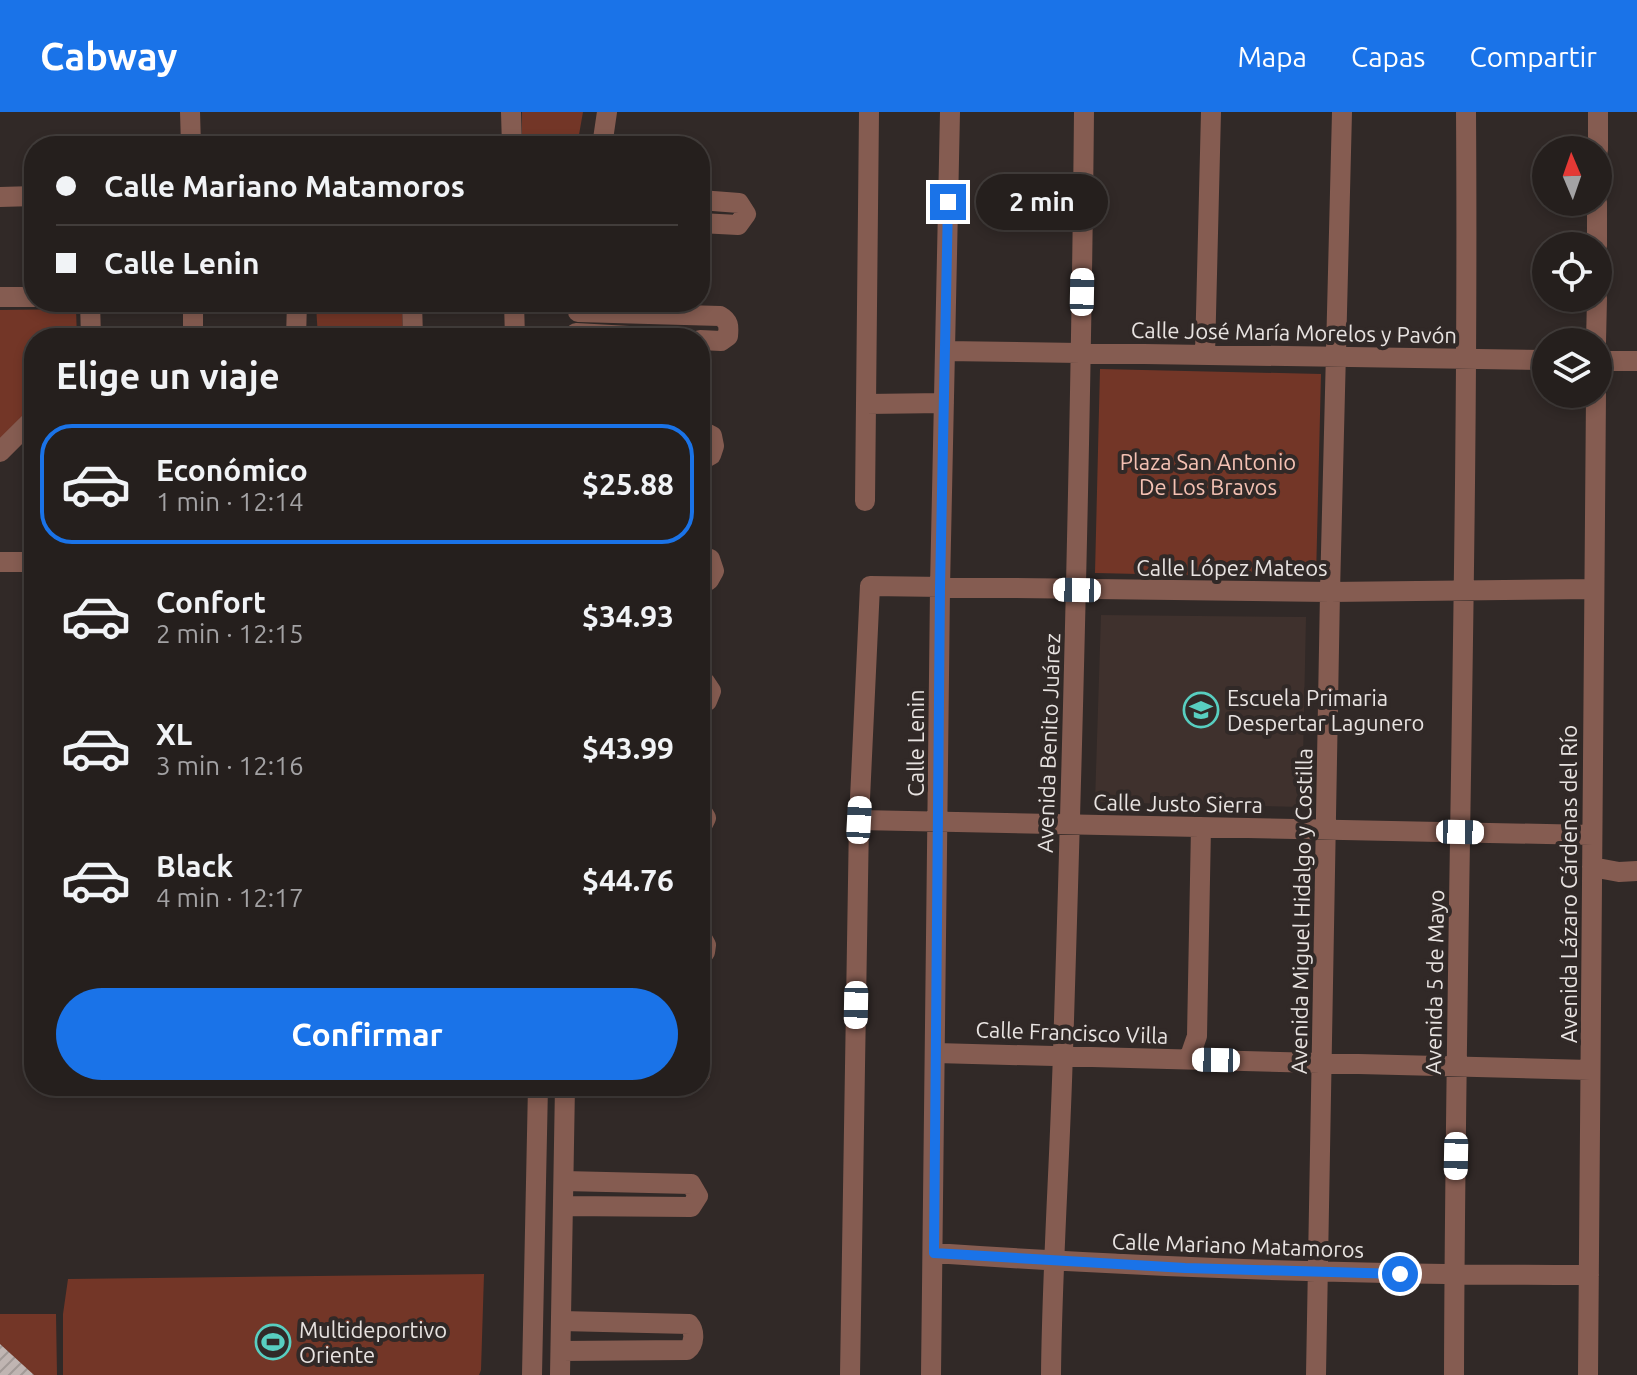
<!DOCTYPE html>
<html lang="es">
<head>
<meta charset="utf-8">
<style>
	:root { --surface:#251f1d; --page:#312c2a; --text:#f1f3f6; --muted:#a3a2a4; --line:#423d3b; --accent:#1a73e8 }
	body { margin:0; font-family:Ubuntu,sans-serif; background:var(--page); color:var(--text); height:100vh; display:flex; flex-direction:column; font-size:30px; white-space:nowrap }
	* { box-sizing:border-box; margin:0 }
	p { font-size:26px; color:var(--muted) }
	.icon { flex:none; width:44px; height:44px; fill:none; stroke:currentColor; stroke-width:2; stroke-linecap:round; stroke-linejoin:round }
	.map { position:relative; flex:1; overflow:hidden }
	.side { position:absolute; left:24px; top:216px; width:686px; height:768px; display:flex; flex-direction:column; background:var(--surface); border-radius:32px; box-shadow:0 4px 12px #0003,0 0 0 2px var(--line) }
	.side>* { flex:none }
	.guide { position:absolute; left:24px; top:24px; width:686px; height:176px; border-radius:32px; box-shadow:0 4px 12px #0003,0 0 0 2px var(--line); display:grid; align-content:center; height:176px; padding:0 32px; background:var(--surface) }
	.needle { width:52px; rotate:358deg }
	.tools { position:absolute; left:1532px; top:24px; display:grid; gap:16px }
	.tools a { display:grid; place-items:center; width:80px; height:80px; border-radius:50%; background:var(--surface); box-shadow:0 4px 12px #0003,0 0 0 2px var(--line); font-size:40px }
	.end { position:absolute; width:36px; height:36px; margin:-18px; border:10px solid #1a73e8; background:#fff; box-shadow:0 0 0 4px #fff }
	.from { border-radius:50% }
	.bubble { position:absolute; height:56px; border-radius:28px; background:var(--surface); box-shadow:0 4px 12px #0003,0 0 0 2px var(--line); font-size:26px; font-weight:700; line-height:56px; text-align:center }
	.car { position:absolute; width:24px; height:48px; margin:-24px -12px; border-radius:10px; box-shadow:0 0 6px 2px #0007; background:linear-gradient(#fff 24%,#345 0 40%,#fff 0 76%,#345 0 86%,#fff 0) }
	.guide b { display:flex; align-items:center; gap:28px; height:76px; font-size:30px }
	.guide b+b { border-top:2px solid var(--line) }
	.guide i { width:20px; height:20px; background:var(--text) }
	ul { padding:0; list-style:none }
	li { display:flex; align-items:center; gap:24px; height:120px; margin:0 16px 12px; padding:0 16px; border:4px solid transparent; border-radius:32px }
	li div { flex:1 }
	li b { display:block; font-size:30px }
	li em { font-style:normal; font-weight:700 }
	li.selected { border-color:var(--accent) }
	li>.icon { width:72px; height:72px; stroke-width:1.5 }
	h2 { padding:0 32px; font-size:36px; line-height:96px }
	.action { display:flex; gap:16px; margin-top:auto; padding:16px 32px }
	.action a { flex:1; height:92px; border-radius:48px; background:var(--accent); color:#fff; font-size:32px; font-weight:700; line-height:92px; text-align:center }
	header { display:flex; align-items:center; gap:48px; box-sizing:border-box; height:112px; padding:0 40px; background:var(--accent); color:#fff }
	header strong { font-size:38px }
	nav { display:flex; gap:44px; margin-inline-start:auto; font-size:28px }
	.map>svg:first-child { display:block }
	.built { fill:#3f312d }
	.park { fill:#733627 }
	.building { fill:url(#building-hatch) }
	.lines { fill:none; stroke-linecap:round; stroke-linejoin:round }
	.minor { stroke:#855c51; stroke-width:20 }
	.route { stroke:#1a73e8; stroke-width:10 }
	.labels { text-anchor:middle; dominant-baseline:central; stroke-width:8; stroke-linejoin:round; paint-order:stroke }
	.street-label { font-size:22px; fill:#e8e3e1; stroke:#312927 }
	.park-label { font-size:22px; fill:#f4c1b3; stroke:#312927 }
	.poi-label { font-size:22px; fill:#e8e3e1; stroke:#312927; text-anchor:start }
</style>
</head>
<body>
<header>
<strong>Cabway</strong>
<nav><a>Mapa</a><a>Capas</a><a>Compartir</a></nav>
</header>
<div class="map">
<svg width="1637" height="1263" viewBox="0 0 1637 1263">
	<defs>
		<pattern id="building-hatch" width="6" height="6" patternUnits="userSpaceOnUse" patternTransform="scale(2)"><rect width="6" height="6" fill="#c0b5b2"/><path d="M-1 1l2-2M0 6l6-6M5 7l2-2" fill="none" stroke="#a29996"/></pattern>
	</defs>
	<rect width="100%" height="100%" fill="#312927"/>
	<path class="built" d="M1101,503L1306,505L1302,695L1095,690Z"/>
	<path class="park" d="M522,0H583L577,34H522Z
		M316,193L402,194L403,226H318Z
		M76,197L77,226H34V292L0,327V198Z
		M1100,257L1321,262L1316,466L1095,461Z
		M484,1162L481,1258L479,1263H63V1202L68,1167Z
		M0,1202H56L57,1263H0Z"/>
	<path class="building" d="M0,1232L34,1263H0Z"/>
	<g class="lines">
		<path class="minor" d="M190,0L191,34
			M511,0L512,34
			M602,34L607,0
			M1598,38V0
			M0,85L34,84
			M700,88L739,91L746,102L738,113L700,111
			M1597,134V90
			M0,185H34
			M90,190L91,226
			M193,190V226
			M412,190L413,226
			M514,190L515,226
			M578,200L720,204C729,209 729,214 728,224L721,229L700,228
			M576,221L664,226
			M296,226L297,190
			M1596,230L1597,186
			M945,239L1546,248
			M1205,243L1211,0
			M1598,249H1637
			M866,292L944,291
			M700,318L712,324L714,334L711,343L700,349
			M0,340L34,306
			M865,389L869,0
			M700,443L710,447L714,459L709,468L700,472
			M0,450H34
			M700,568L705,570L711,579L707,589L700,591
			M700,696L706,706L700,718
			M859,708L1592,723
			M1592,755L1619,760L1637,759
			M700,822L706,833L705,840L700,846
			M936,941L1590,958
			M1189,947L1197,924L1201,715
			M700,955V962
			M563,1094L691,1095L698,1084L691,1072L564,1069
			M934,1141C1152,1156 1370,1163 1589,1163
			M561,1239L687,1238C695,1232 695,1219 689,1212L561,1209
			M532,1263L538,974
			M560,1263L565,974
			M850,1263L859,708L870,474L1330,480L1594,477
			M931,1263L940,476L950,0
			M1051,1263C1052,1155 1060,1047 1063,939C1073,626 1081,313 1084,0
			M1316,1263L1330,480L1342,0
			M1454,1263C1455,842 1469,421 1466,0
			M1588,1263L1596,282"/>
	</g>
	<g class="lines">
		<path class="route" d="M948,90L940,476L934,1141L1185,1156L1400,1162"/>
	</g>
	<defs>
		<g id="school-ring" transform="scale(1.8)"><circle r="9.5" fill="#312927" stroke="#58cec0" stroke-width="1.5"/><path d="M0-5L7-2L0 1L-7-2ZM-4 1L0 2.5L4 1V4Q0 6-4 4Z" fill="#58cec0"/></g>
		<g id="stadium-ring" transform="scale(1.8)"><circle r="9.5" fill="#312927" stroke="#58cec0" stroke-width="1.5"/><path d="M0-5a6.5 5 0 1 0 0 10a6.5 5 0 1 0 0-10ZM-3.5-1.8h7v3.6h-7Z" fill="#58cec0"/></g>
	</defs>
	<g fill-rule="evenodd">
		<use href="#school-ring" x="1201" y="598"/>
		<use href="#stadium-ring" x="273" y="1230"/>
	</g>
	<g class="labels">
		<g class="street-label">
			<text transform="translate(1294 220) rotate(1)">Calle José María Morelos y Pavón</text>
			<text x="1232" y="455">Calle López Mateos</text>
			<text transform="translate(915 631) rotate(-90)">Calle Lenin</text>
			<text transform="translate(1048 631) rotate(-88)">Avenida Benito Juárez</text>
			<text transform="translate(1178 691) rotate(1)">Calle Justo Sierra</text>
			<text transform="translate(1568 772) rotate(-90)">Avenida Lázaro Cárdenas del Río</text>
			<text transform="translate(1301 799) rotate(-89)">Avenida Miguel Hidalgo y Costilla</text>
			<text transform="translate(1434 870) rotate(-89)">Avenida 5 de Mayo</text>
			<text transform="translate(1072 920) rotate(2)">Calle Francisco Villa</text>
			<text transform="translate(1238 1133) rotate(2)">Calle Mariano Matamoros</text>
		</g>
		<g class="park-label">
			<text x="1208" y="349">Plaza San Antonio<tspan x="1208" dy="25">De Los Bravos</tspan></text>
		</g>
		<g class="poi-label">
			<text x="1227" y="585">Escuela Primaria<tspan x="1227" dy="25">Despertar Lagunero</tspan></text>
			<text x="299" y="1217">Multideportivo<tspan x="299" dy="25">Oriente</tspan></text>
		</g>
	</g>
</svg>
<div class="tools">
<a><svg class="needle" viewBox="-14 -14 28 28"><path d="M0-13l5 13h-10z" fill="#e53935"/><path d="M0 13l5-13h-10z" fill="#a3a2a4"/></svg></a>
<a><svg class="icon" aria-label="locate" viewBox="0 0 24 24"><circle cx="12" cy="12" r="6"/><path d="M12 2v4M12 18v4M2 12h4M18 12h4"/></svg></a>
<a><svg class="icon" aria-label="layers" viewBox="0 0 24 24"><path d="M12 4l9 5-9 5-9-5zM3 14l9 5 9-5"/></svg></a>
</div>
<i class="end from" style="left:1400px;top:1162px"></i>
<i class="end" style="left:948px;top:90px"></i>
<div class="bubble" style="left:976px;top:62px;width:132px">2 min</div>
<i class="car" style="left:1082px;top:180px;rotate:1deg"></i>
<i class="car" style="left:1077px;top:478px;rotate:271deg"></i>
<i class="car" style="left:859px;top:708px;rotate:3deg"></i>
<i class="car" style="left:1460px;top:720px;rotate:91deg"></i>
<i class="car" style="left:856px;top:893px;rotate:181deg"></i>
<i class="car" style="left:1216px;top:948px;rotate:271deg"></i>
<i class="car" style="left:1456px;top:1044px;rotate:181deg"></i>
<div class="guide">
<b><i class="from"></i>Calle Mariano Matamoros</b>
<b><i></i>Calle Lenin</b>
</div>
<section class="side">
<h2>Elige un viaje</h2>
<ul>
<li class="selected"><svg class="icon" aria-label="car" viewBox="0 0 24 24"><path d="M5 17H2v-5l4-1 3-4h7l3 4 3 1v5h-3M9 17h6M6 11h13"/><circle cx="7" cy="17" r="2"/><circle cx="17" cy="17" r="2"/></svg><div><b>Económico</b><p>1 min · 12:14</p></div><em>$25.88</em></li>
<li><svg class="icon" aria-label="car" viewBox="0 0 24 24"><path d="M5 17H2v-5l4-1 3-4h7l3 4 3 1v5h-3M9 17h6M6 11h13"/><circle cx="7" cy="17" r="2"/><circle cx="17" cy="17" r="2"/></svg><div><b>Confort</b><p>2 min · 12:15</p></div><em>$34.93</em></li>
<li><svg class="icon" aria-label="car" viewBox="0 0 24 24"><path d="M5 17H2v-5l4-1 3-4h7l3 4 3 1v5h-3M9 17h6M6 11h13"/><circle cx="7" cy="17" r="2"/><circle cx="17" cy="17" r="2"/></svg><div><b>XL</b><p>3 min · 12:16</p></div><em>$43.99</em></li>
<li><svg class="icon" aria-label="car" viewBox="0 0 24 24"><path d="M5 17H2v-5l4-1 3-4h7l3 4 3 1v5h-3M9 17h6M6 11h13"/><circle cx="7" cy="17" r="2"/><circle cx="17" cy="17" r="2"/></svg><div><b>Black</b><p>4 min · 12:17</p></div><em>$44.76</em></li>
</ul>
<div class="action"><a>Confirmar</a></div>
</section>
</div>
</body>
</html>
